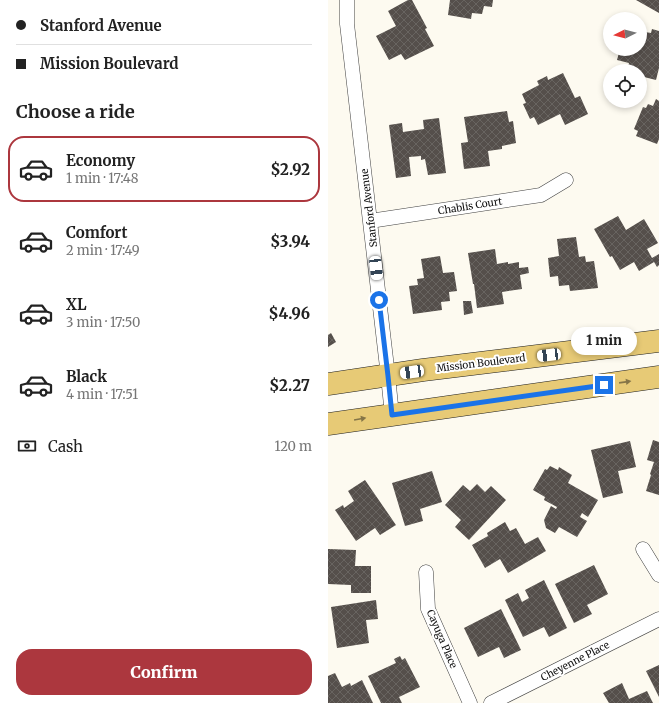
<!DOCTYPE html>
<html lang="en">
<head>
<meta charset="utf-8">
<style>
	:root { --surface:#fff; --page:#f6f6f6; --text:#222; --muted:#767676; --line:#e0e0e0; --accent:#ac373e }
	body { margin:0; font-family:Merriweather,serif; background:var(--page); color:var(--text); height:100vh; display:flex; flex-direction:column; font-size:15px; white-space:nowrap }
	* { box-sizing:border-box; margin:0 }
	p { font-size:13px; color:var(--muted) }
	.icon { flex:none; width:22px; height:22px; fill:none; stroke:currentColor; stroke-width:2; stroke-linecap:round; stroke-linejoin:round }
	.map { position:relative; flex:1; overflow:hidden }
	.details { display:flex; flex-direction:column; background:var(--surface); width:328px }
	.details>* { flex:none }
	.top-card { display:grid; align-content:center; height:88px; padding:0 16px; background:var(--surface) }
	.needle { width:26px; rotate:264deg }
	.tools { position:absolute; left:275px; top:12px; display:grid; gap:8px }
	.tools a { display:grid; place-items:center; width:44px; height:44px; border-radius:50%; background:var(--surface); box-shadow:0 2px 6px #0003; font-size:20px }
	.end { position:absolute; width:18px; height:18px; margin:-9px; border:5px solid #1a73e8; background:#fff; box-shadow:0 0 0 2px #fff }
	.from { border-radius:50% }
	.bubble { position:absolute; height:28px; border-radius:14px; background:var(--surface); box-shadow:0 2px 6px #0003; font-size:13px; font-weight:800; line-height:28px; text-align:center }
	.car { position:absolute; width:12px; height:24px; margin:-12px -6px; border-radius:5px; box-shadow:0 0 3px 1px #0007; background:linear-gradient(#fff 24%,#345 0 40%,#fff 0 76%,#345 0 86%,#fff 0) }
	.top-card b { display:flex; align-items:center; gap:14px; height:38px; font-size:15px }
	.top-card b+b { border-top:1px solid var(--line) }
	.top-card i { width:10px; height:10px; background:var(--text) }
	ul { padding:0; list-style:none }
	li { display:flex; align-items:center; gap:12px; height:66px; margin:0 8px 6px; padding:0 8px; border:2px solid transparent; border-radius:16px }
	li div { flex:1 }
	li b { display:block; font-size:15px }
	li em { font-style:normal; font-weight:800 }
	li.active { border-color:var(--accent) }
	li>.icon { width:36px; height:36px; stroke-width:1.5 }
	h2 { padding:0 16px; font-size:18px; line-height:48px }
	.pay { display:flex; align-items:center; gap:10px; height:44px; padding:0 16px; font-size:15px }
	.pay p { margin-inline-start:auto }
	.action { display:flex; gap:8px; margin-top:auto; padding:8px 16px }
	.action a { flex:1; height:46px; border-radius:16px; background:var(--accent); color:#fff; font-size:16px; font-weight:800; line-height:46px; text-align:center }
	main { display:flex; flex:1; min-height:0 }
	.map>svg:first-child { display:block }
	.building { fill:url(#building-cross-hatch) }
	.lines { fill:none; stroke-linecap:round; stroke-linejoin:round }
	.minor-casing { stroke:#404040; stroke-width:15 }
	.primary-casing { stroke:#1e1e1e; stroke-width:23 }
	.minor { stroke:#fff; stroke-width:14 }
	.primary { stroke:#e7ca76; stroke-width:22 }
	.oneway { fill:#857547 }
	.route { stroke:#1a73e8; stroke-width:5 }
	.labels { text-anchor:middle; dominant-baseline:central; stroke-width:4; stroke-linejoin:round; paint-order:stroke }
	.street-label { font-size:10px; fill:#0d0d0d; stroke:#fff }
</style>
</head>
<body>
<main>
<section class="details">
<div class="top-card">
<b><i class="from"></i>Stanford Avenue</b>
<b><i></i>Mission Boulevard</b>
</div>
<h2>Choose a ride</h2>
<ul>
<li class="active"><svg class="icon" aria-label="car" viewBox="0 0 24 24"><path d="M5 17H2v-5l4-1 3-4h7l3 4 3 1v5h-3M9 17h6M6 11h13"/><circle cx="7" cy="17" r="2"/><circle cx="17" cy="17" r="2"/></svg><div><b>Economy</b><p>1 min · 17:48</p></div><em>$2.92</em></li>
<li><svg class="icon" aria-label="car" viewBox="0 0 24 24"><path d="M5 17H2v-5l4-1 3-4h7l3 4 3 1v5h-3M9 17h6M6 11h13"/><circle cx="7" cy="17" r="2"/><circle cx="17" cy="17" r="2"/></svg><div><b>Comfort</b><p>2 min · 17:49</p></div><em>$3.94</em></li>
<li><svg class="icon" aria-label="car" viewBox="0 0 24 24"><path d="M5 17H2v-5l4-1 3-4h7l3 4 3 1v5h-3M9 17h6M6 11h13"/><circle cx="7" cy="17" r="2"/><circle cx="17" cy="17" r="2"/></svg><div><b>XL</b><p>3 min · 17:50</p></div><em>$4.96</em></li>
<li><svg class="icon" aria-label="car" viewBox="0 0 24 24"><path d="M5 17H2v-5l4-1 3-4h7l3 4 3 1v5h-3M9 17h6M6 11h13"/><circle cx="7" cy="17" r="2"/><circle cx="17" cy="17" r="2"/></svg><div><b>Black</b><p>4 min · 17:51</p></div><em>$2.27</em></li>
</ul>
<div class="pay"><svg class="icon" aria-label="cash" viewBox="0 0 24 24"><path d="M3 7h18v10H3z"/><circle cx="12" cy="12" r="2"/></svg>Cash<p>120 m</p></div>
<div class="action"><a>Confirm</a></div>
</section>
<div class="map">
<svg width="331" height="703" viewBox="0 0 331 703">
	<defs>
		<pattern id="building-cross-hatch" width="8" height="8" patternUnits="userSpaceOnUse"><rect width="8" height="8" fill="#554f4b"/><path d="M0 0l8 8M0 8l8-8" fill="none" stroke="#686460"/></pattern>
	</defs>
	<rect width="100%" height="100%" fill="#fdfaf0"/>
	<path class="building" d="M80,0H84L99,28L97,29L106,46L77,60L73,54L61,60L48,36L68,26L60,11Z
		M122,0H165L164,7L156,6L154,14L144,13L143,19L120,15Z
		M308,0H331V13Z
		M324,29L331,31V68L328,80L312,76V71H299L301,63L289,60L292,49H312V31L323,33Z
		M235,73L247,98L252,96L260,114L237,125L232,114L210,125L206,117L202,119L195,104L198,103L194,94L211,85L209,81L219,76L220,80Z
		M328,99L331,101V139L329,144L308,136L310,131L306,129L315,107L318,108L320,104L325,106Z
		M179,111L181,122L185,121L188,143L174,146V149L160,151L162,166L136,169L133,143L140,142L136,117Z
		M111,118L118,173L100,175L97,159L93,160V156L81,157L83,176L68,178L61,125L74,123L75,132L96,129L95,120Z
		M290,216L298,230L316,219L330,243L319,249L324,258L331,254V265L329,267L326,262L311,271L306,262L292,270L284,256L282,257L266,229Z
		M248,237L251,257L257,256L258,262L266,261L270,288L242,291L241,285L231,286L230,276L222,277L220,258L231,256L229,239Z
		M167,249L169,264L180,262V264L191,262V268L200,267L201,273L192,275L194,289L174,292L176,304L149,308L146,284H145L140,253Z
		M112,256L115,273L126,272L129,291L121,292L122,301L113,302L114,310L85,314L81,286L90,285L89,279L96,278L93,259Z
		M135,301H143L145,313L136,315Z
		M3,333L8,342L0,347V335Z
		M325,440L331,442V495L318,491L323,475L322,474L326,462L319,460Z
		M302,441L308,467L290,471L295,493L275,498L263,450Z
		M222,466L230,470L231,467L244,475L240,483L270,500L260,517L254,513L252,517L259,521L249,537L231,527L227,533L218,528L216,520L223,506L228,509L229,507L216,500L217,497L205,490L217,469L219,470Z
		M104,471L114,502L92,509L95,521L77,526L64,483Z
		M37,480L68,525L52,535L47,528L28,541L7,510L15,505L16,508L26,501L20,491Z
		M149,484L157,492L163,486L178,500L141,540L127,527L133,520L117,505L135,485L142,491Z
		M177,522L182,531L188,528L197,544L210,537L218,551L180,573L172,559L157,568L144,545L160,536L159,533Z
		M0,549L28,550L27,566H43V593H23V585L0,584Z
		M266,565L280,594L259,605L264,614L246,623L227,584Z
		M216,580L239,628L221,637L216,627L195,637L177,600L190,593L194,602L201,598L197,590Z
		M48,600L50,619L38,620L41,643L9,648L3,607Z
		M173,609L193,650L176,658L171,647L150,657L136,628Z
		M72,656L74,660L77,658L92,687L71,697L74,703H53L40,676L68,663L66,659Z
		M331,665V697L318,671Z
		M7,673L14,687L22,683L23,686L34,680L45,703H0V676Z
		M294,683L301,699L319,691L325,703H281L275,693Z"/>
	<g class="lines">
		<g class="minor-casing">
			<path id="minor" d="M19,0V24L60,376L64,415
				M42,221L213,195L238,180
				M315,549L331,575
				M98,572L100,609L142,703
				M163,703L331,619"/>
		</g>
		<g class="primary-casing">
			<path id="primary" d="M0,384L95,370L331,341
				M0,424L331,377"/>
		</g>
		<use href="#minor" class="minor"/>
		<use href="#primary" class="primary"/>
	</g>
	<defs><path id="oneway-solid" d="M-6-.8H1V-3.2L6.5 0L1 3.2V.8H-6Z"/></defs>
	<g class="oneway">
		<use href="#oneway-solid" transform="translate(297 382) rotate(-8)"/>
		<use href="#oneway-solid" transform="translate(32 419) rotate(-10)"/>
	</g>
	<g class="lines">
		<path class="route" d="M51,300L60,376L64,415L276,385"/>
	</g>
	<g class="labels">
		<g class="street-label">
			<text transform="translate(142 206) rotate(-9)">Chablis Court</text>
			<text transform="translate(41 208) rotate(-97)">Stanford Avenue</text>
			<text transform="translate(153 363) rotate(-7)">Mission Boulevard</text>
			<text transform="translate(114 639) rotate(67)">Cayuga Place</text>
			<text transform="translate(247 661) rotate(-27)">Cheyenne Place</text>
		</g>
	</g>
</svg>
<div class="tools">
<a><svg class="needle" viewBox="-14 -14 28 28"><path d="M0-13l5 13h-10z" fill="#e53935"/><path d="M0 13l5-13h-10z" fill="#767676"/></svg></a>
<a><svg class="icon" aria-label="locate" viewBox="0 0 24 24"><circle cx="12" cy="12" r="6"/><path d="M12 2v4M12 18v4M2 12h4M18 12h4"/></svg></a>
</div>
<i class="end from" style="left:51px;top:300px"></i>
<i class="end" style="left:276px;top:385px"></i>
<div class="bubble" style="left:243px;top:327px;width:66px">1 min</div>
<i class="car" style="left:48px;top:268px;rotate:173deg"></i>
<i class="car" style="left:221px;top:355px;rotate:263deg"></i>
<i class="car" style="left:84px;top:372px;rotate:262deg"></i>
</div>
</main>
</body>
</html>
